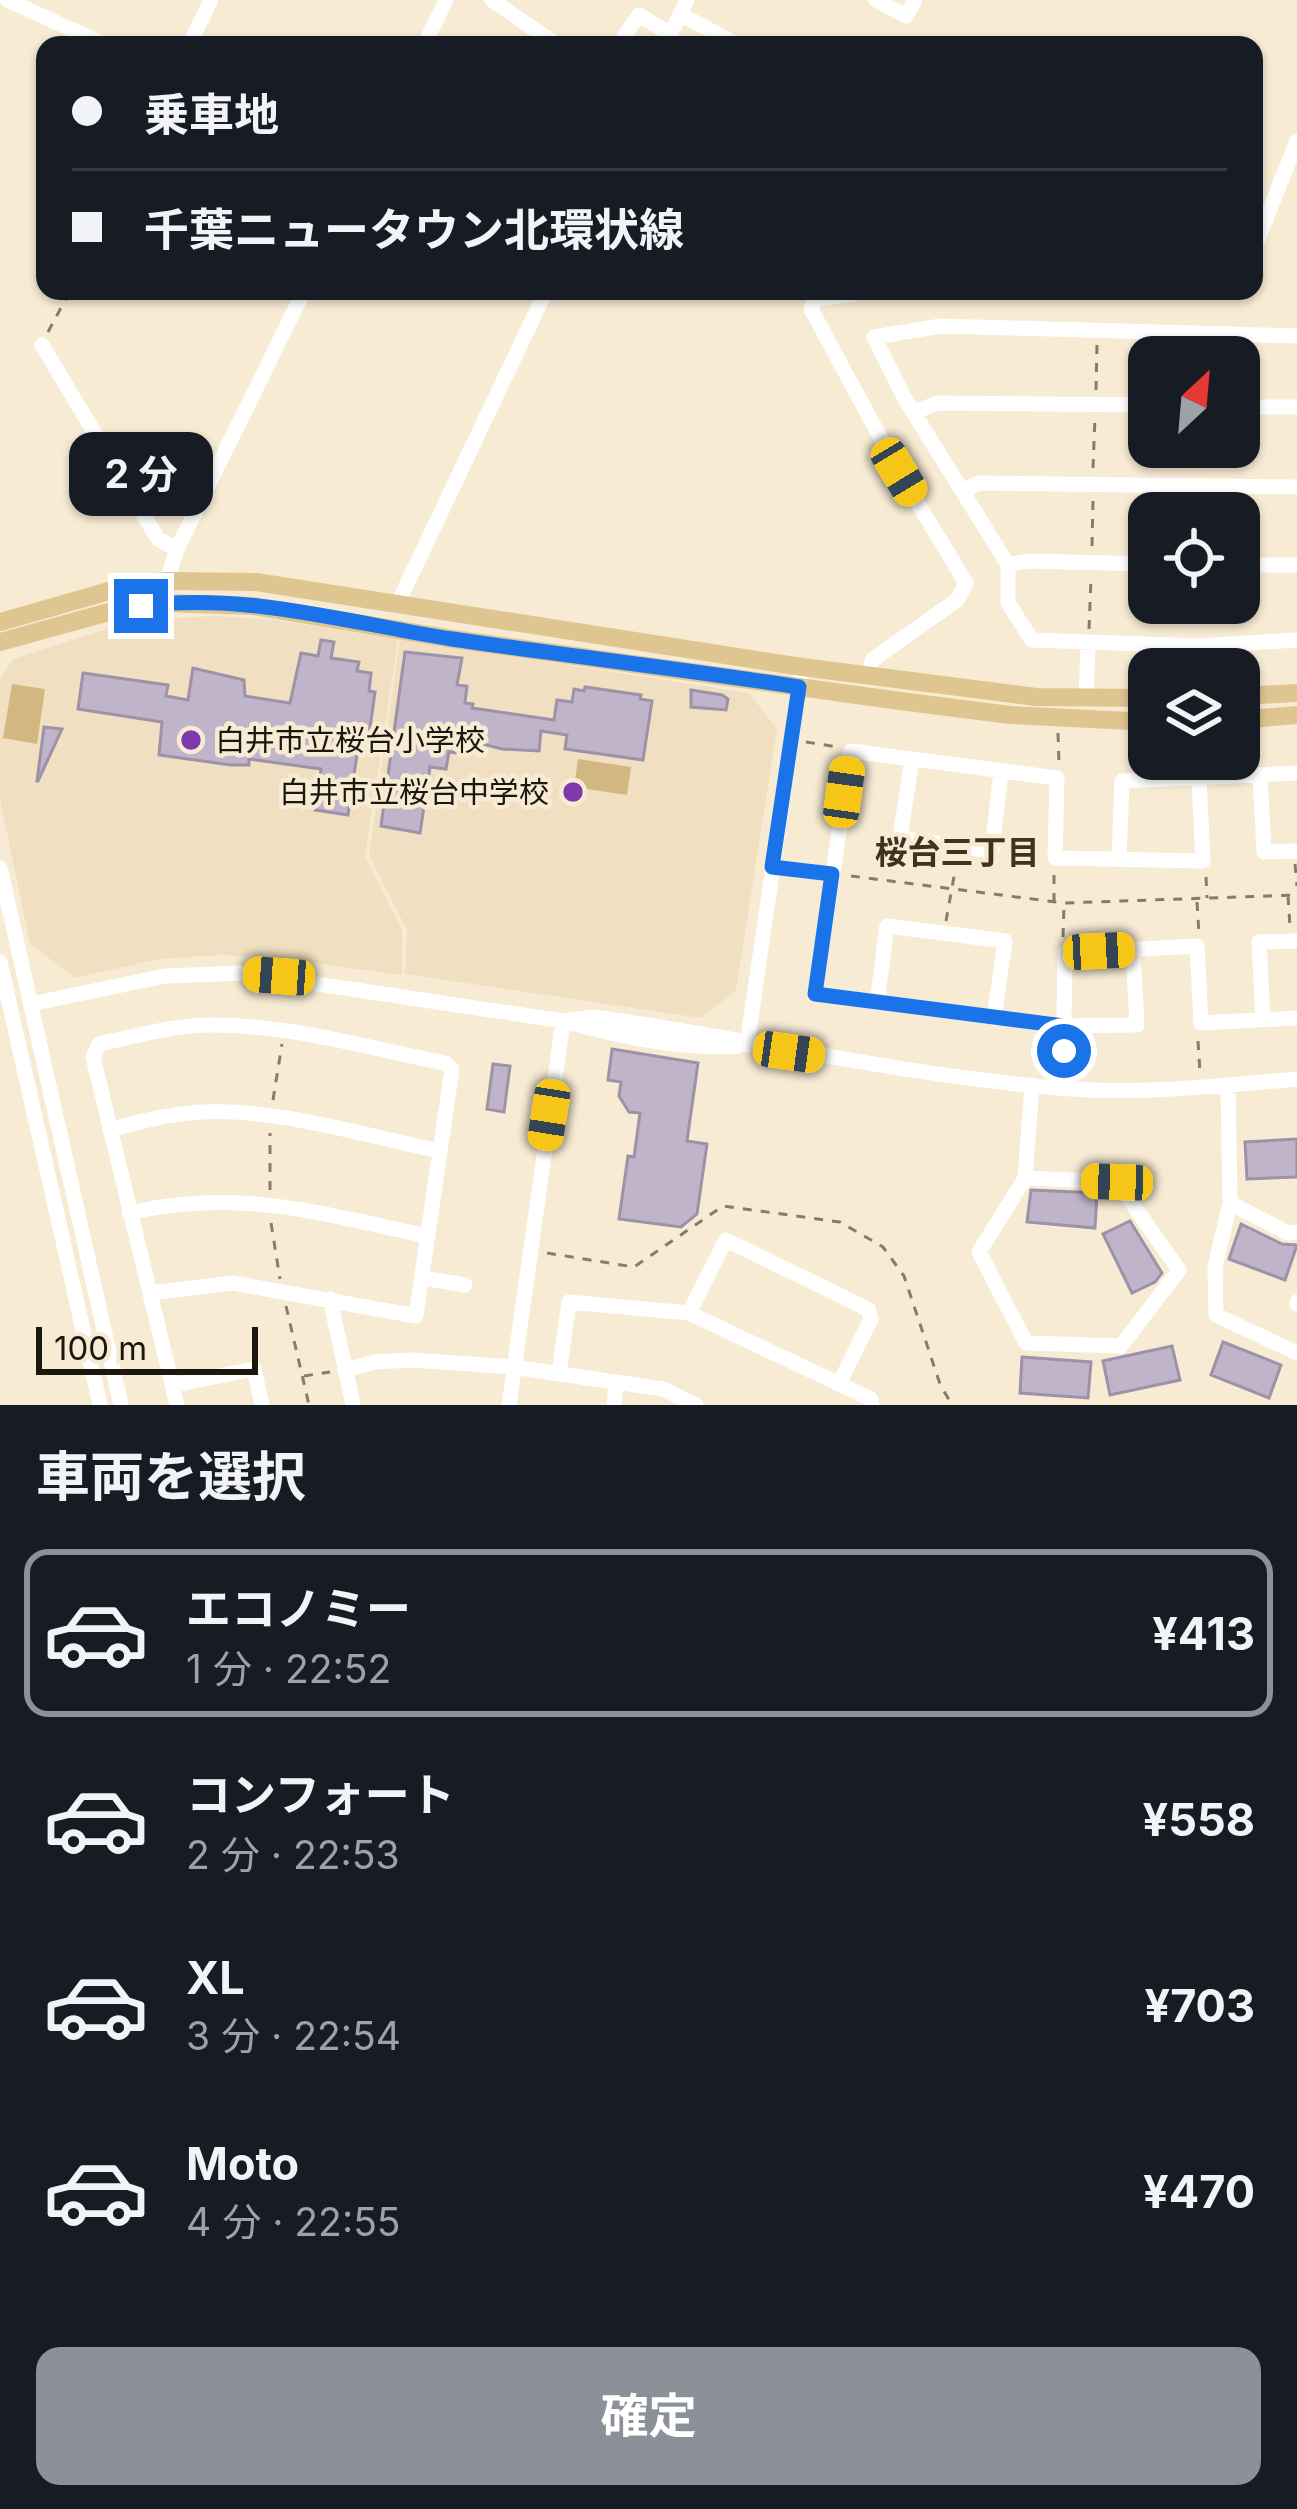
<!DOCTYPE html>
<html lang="ja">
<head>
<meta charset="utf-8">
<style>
	:root { --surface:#171b24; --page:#242831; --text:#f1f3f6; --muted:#9ea1a6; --line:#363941; --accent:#8c9099 }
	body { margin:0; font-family:Inter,"Noto Sans JP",sans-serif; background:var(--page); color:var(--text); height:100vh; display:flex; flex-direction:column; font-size:45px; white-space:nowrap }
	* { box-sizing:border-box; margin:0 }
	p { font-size:39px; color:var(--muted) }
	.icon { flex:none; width:66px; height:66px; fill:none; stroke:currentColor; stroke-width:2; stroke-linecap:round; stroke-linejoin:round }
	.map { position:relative; height:1405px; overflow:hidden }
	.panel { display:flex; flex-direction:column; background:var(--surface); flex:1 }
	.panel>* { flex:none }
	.guide { position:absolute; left:36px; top:36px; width:1227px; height:264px; border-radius:24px; box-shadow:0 3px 9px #0004; display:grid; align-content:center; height:264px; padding:0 36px; background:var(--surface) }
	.needle { width:78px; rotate:26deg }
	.buttons { position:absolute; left:1128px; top:336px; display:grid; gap:24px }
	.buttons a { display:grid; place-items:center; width:132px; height:132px; border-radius:24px; background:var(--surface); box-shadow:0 3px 9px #0004; font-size:60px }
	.scale { position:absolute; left:36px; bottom:30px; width:222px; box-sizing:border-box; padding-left:12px; border:6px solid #1b160e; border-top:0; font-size:33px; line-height:42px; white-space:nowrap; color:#1b160e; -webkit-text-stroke:9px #f8ebd4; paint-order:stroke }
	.end { position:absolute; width:54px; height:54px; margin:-27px; border:15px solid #1a73e8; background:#fff; box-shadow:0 0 0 6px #fff }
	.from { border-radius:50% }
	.bubble { position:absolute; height:84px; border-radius:24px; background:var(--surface); box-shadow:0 3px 9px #0004; font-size:39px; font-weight:700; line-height:84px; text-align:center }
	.car { position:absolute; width:36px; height:72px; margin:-36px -18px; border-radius:15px; box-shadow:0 0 9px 3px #0007; background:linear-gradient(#f5c518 24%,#345 0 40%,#f5c518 0 76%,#345 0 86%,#f5c518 0) }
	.guide b { display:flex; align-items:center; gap:42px; height:114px; font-size:45px }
	.guide b+b { border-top:3px solid var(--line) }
	.guide i { width:30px; height:30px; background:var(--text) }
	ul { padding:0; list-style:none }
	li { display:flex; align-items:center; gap:36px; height:168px; margin:0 24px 18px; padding:0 12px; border:6px solid transparent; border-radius:24px }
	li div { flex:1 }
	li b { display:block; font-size:45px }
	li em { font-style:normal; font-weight:700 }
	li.active { border-color:var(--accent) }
	li>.icon { width:108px; height:108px; stroke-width:1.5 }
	h2 { padding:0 36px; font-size:54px; line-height:144px }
	.action { display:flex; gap:24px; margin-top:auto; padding:24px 36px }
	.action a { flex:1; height:138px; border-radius:24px; background:var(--accent); color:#fff; font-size:48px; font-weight:700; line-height:138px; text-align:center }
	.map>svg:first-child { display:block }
	.built { fill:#f0e0c1 }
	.water { fill:#d3b782 }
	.building { fill:#bfb4ca; stroke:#9d92a8; stroke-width:3 }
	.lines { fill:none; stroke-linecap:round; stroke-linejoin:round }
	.path { stroke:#857c6d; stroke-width:3; stroke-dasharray:9 9; stroke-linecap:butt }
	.minor { stroke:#fff; stroke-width:15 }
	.major { stroke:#dfc590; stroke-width:18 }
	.route { stroke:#1a73e8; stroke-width:15 }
	.poi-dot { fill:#7e39ad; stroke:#f8ebd4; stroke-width:4.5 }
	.labels { text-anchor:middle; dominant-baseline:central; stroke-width:9; stroke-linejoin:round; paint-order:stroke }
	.poi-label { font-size:30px; fill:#1b160e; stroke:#f8ebd4; text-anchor:start }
	.neighbourhood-label { font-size:33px; font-weight:bold; fill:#3d3320; stroke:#f8ebd4 }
</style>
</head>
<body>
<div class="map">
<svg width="1297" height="1405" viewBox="0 0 1297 1405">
	<rect width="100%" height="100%" fill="#f8ebd4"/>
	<path class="built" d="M215,616L269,619L398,639L365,857L402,930V975L269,957L219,955L159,959L75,978L30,944L0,799V680L13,659L110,628L160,619Z
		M400,639L749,693L777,729L736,990L701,1018L405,974L407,930L369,855Z"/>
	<path class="water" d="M12,684L45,689L37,744L3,738Z
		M578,759L631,767L627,795L574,787Z"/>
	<path class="building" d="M321,640L334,642L331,658L359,662L357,671L371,673L369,691L375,692L368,742L359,741L348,815L315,810L321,769L249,759V765H231L159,755L162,722L78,709L83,673L168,685L166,696L188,700L193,668L244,680L245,696L290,703L301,653L318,656Z
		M405,652L462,658L457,685L467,686L465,703L473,704L472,708L554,720L557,700L572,702L574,689L584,691L585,687L641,695L640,699L652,701L643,760L565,749L567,735L541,731L539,751L502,749L467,740L465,754L449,752L446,769L430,767L420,833L381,826Z
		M691,690L722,695L728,699L726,710L691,707Z
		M44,727L62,729L38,781H37Z
		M612,1049L698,1063L687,1141L707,1144L697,1214L681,1227L619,1219L628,1156L634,1157L640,1113L629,1112L619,1096L621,1082L608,1080Z
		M493,1064L510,1066L504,1112L487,1109Z
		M1297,1139V1177L1247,1179L1245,1142Z
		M1031,1190L1097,1193L1095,1228L1027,1222Z
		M1130,1221L1162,1273L1155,1282L1132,1293L1103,1234Z
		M1241,1224L1282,1244L1297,1245L1285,1280L1229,1259Z
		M1223,1342L1281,1365L1269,1398L1211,1375Z
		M1172,1346L1180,1380L1110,1395L1103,1361Z
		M1022,1357L1091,1362L1088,1398L1020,1393Z"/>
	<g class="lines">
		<path class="path" d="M48,332L70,291
			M1096,390L1097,345
			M1093,468L1095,417
			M1092,546L1093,501
			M1089,629L1091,579
			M1058,733L1059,765
			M806,742L838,747
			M1295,864L1297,886
			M851,876L1064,903L1297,895
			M1206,877L1207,898
			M1288,896L1290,927
			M1054,902V871
			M1197,902L1199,934
			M946,921L957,860
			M1063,937L1064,905
			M1198,1041L1200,1073
			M273,1100L282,1044
			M270,1190V1133
			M271,1223L280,1279
			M547,1253L634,1267L723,1206L840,1222L883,1247L904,1276L940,1384L952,1405
			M286,1306L309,1405
			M304,1376L330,1372"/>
		<path class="minor" d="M7,0L106,45
			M492,0L557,45
			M876,0L906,16L915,0
			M680,14L738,45
			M189,45L211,0
			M424,45L446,0
			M618,45L639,15L670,34
			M665,45L687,0
			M1254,249L1297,141
			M1297,336L941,326L874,337L904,397L1008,565V603L1032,640L1198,646L1297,640
			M42,345L158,539L177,549
			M1239,407H1297
			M914,412L938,403L1149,405
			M962,491L979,483L1297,487
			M1008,565L1028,561L1149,564
			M1239,565H1297
			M166,603L167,581L177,549L304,291
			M397,605L546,291
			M870,674L872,660L957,600L966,583L899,472L811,309L815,299L874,291
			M1086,699L1088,643
			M912,759L900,838L992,851L1001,771
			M1260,775L1264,852L1297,851
			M1119,859L1122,781L1297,773
			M772,867L833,874
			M0,868L121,1405
			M1133,950L1137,1025L1064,1026L815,994L851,751L1057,778L1055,858L1203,861L1198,759
			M0,962L100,1405
			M877,1003L887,926L1005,941L994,1018
			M31,1004L165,976L244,973L563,1021C618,1036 681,1050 738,1046
			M1263,1020L1259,942L1297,941
			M563,1021L595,1017C750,1039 902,1075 1058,1088C1137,1095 1218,1086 1297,1079
			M747,1045L802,667
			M1228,1085L1230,1203L1288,1233L1297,1232
			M1063,1089L1065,953L1197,946L1201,1023L1297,1018
			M110,1130C140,1121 169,1114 201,1112C276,1108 366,1136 440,1151
			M1025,1178L1117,1182L1179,1270L1121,1346L1026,1343L979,1252L1025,1178L1032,1085
			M1230,1203L1215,1267L1216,1315L1297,1353
			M129,1213C239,1187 321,1214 428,1236
			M423,1278L465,1285
			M150,1293L233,1283L416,1316L452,1069L445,1063C368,1048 288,1024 208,1025C171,1026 135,1036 99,1044L93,1057L177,1405
			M330,1299L353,1405
			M1297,1302V1304
			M689,1313L726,1240L868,1309L871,1319L840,1382
			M345,1370L375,1362L412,1360L513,1367L663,1389L696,1405
			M559,1374L569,1302L689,1313L871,1399L872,1405
			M174,1385L254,1369L262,1405
			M509,1405L563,1021
			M614,1405L616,1382"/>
		<path class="major" d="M0,622L130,585L167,581L256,582L802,667L1036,697L1149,698
			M0,642L116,610L166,603L253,606L453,639L900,701L1010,715L1149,722
			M1239,696L1297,693
			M1239,720L1297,715"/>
	</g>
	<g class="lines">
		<path class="route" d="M141,606C245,592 350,623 452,639C567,656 684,669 799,687L772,867L832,874L815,994L1064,1026V1051"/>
	</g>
	<g class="poi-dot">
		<circle cx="191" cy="740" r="12"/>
		<circle cx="573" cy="792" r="12"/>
	</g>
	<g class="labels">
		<g class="poi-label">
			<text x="215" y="740">白井市立桜台小学校</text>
			<text x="549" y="792" text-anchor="end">白井市立桜台中学校</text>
		</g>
		<g class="neighbourhood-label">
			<text x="957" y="852">桜台三丁目</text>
		</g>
	</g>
</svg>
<div class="buttons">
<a><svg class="needle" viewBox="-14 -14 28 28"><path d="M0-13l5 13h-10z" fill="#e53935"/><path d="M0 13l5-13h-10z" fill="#9ea1a6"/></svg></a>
<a><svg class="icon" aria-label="locate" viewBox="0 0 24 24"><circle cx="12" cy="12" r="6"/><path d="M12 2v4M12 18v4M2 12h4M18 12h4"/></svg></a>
<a><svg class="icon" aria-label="layers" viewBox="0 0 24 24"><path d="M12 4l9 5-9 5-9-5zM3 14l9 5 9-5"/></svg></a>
</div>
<div class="scale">100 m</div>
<i class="end from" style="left:1064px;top:1051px"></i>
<i class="end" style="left:141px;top:606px"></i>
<div class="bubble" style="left:69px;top:432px;width:144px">2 分</div>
<i class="car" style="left:899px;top:472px;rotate:149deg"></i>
<i class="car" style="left:844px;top:792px;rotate:8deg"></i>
<i class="car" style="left:1099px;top:951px;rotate:87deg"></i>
<i class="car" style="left:279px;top:976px;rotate:274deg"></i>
<i class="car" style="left:789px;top:1052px;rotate:98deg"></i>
<i class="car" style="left:549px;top:1115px;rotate:189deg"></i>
<i class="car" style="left:1117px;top:1182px;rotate:272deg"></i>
<div class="guide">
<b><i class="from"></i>乗車地</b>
<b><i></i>千葉ニュータウン北環状線</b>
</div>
</div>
<section class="panel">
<h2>車両を選択</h2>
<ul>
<li class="active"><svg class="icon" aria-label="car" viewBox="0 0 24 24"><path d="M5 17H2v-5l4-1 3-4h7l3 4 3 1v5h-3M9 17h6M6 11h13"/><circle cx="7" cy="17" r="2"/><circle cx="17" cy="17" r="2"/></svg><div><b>エコノミー</b><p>1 分 · 22:52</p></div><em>¥413</em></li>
<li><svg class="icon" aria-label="car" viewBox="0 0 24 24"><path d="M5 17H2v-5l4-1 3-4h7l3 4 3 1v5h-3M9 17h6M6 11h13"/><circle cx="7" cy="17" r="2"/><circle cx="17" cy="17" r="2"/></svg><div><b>コンフォート</b><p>2 分 · 22:53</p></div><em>¥558</em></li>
<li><svg class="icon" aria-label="car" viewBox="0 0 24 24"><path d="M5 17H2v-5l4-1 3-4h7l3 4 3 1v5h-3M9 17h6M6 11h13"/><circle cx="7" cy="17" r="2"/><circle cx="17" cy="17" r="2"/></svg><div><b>XL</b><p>3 分 · 22:54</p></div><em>¥703</em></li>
<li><svg class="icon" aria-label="car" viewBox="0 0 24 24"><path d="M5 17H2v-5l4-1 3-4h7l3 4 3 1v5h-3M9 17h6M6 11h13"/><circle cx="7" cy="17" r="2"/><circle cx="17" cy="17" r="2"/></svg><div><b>Moto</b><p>4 分 · 22:55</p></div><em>¥470</em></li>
</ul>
<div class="action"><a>確定</a></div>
</section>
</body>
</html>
